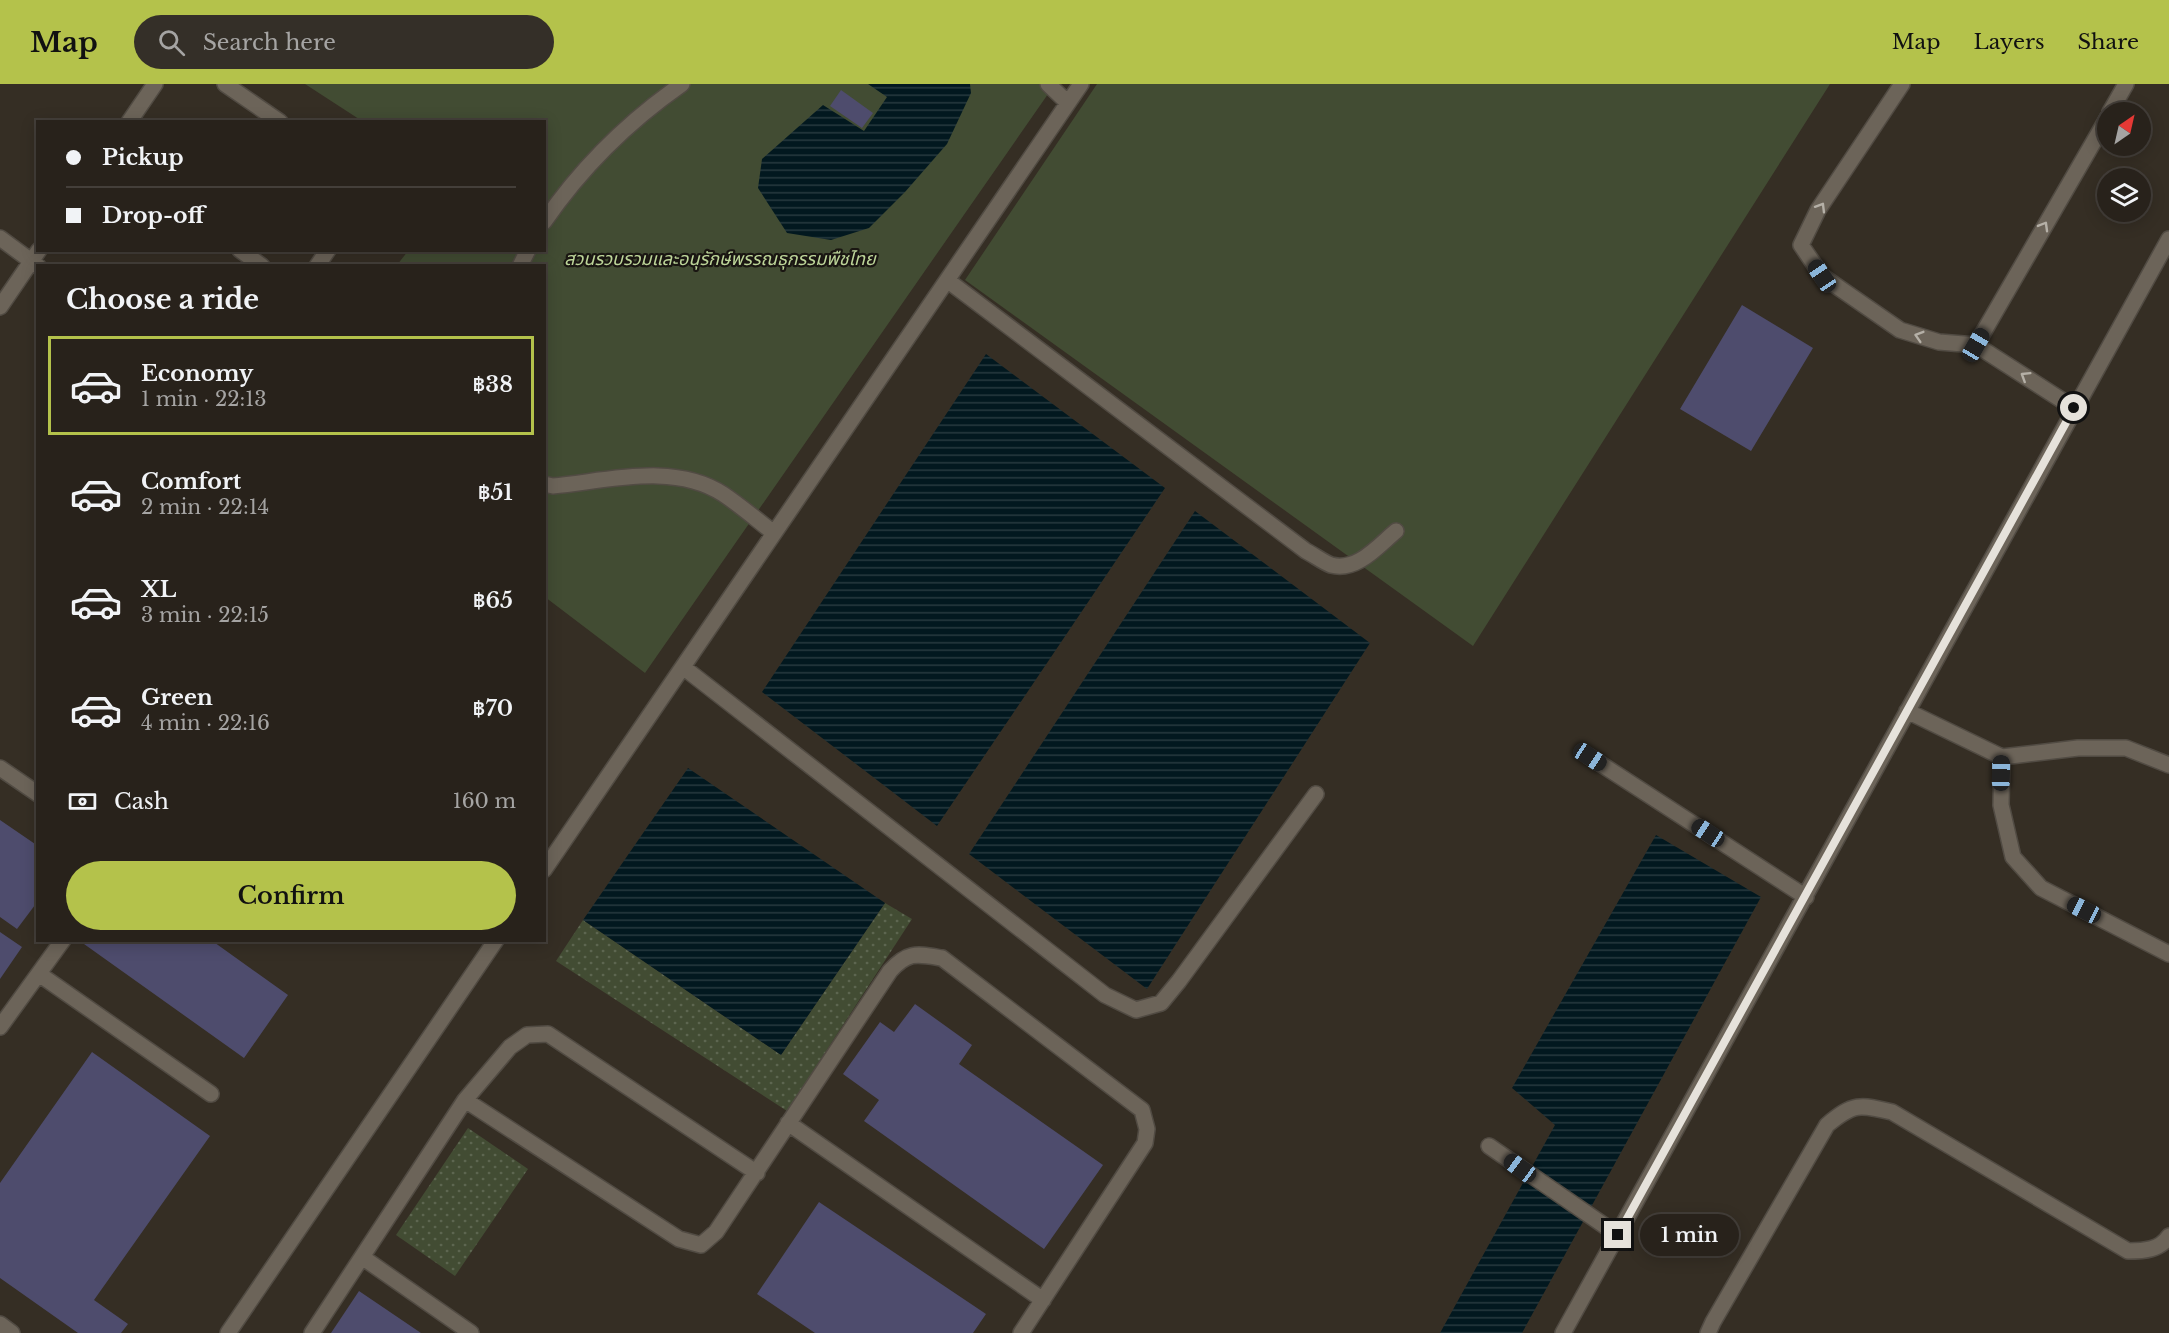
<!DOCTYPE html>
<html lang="en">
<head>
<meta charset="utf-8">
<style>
	:root { --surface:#28221b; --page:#342f28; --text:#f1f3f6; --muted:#a5a4a3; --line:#443f3a; --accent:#b4c24b }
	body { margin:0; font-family:"Libre Baskerville","Noto Sans Thai",serif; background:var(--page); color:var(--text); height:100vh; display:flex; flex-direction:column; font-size:22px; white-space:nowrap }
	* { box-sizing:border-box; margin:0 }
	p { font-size:20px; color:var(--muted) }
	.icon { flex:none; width:33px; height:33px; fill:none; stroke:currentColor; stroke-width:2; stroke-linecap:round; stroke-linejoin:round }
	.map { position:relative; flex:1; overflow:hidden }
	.details { position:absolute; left:36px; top:180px; width:510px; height:678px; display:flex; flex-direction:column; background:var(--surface); border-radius:0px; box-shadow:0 3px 15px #0003,0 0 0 2px var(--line) }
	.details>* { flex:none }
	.hud { position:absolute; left:36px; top:36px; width:510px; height:132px; border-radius:0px; box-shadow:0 3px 15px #0003,0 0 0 2px var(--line); display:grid; align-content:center; height:132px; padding:0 30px; background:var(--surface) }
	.needle { width:39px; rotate:34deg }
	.controls { position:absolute; left:2097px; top:18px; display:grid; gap:12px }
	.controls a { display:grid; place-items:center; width:54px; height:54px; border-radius:50%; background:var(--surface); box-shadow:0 3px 15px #0003,0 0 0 2px var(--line); font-size:30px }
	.end { position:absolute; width:27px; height:27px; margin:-14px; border:8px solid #e6e2db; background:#111; box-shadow:0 0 0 3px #111 }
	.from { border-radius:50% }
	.bubble { position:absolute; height:42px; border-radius:21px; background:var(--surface); box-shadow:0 3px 15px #0003,0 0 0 2px var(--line); font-size:20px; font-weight:600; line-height:42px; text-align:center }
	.car { position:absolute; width:18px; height:36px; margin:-18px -9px; border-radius:8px; box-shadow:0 0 4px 2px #0007; background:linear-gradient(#222 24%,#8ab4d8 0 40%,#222 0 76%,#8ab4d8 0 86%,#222 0) }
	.hud b { display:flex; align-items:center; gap:21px; height:57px; font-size:22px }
	.hud b+b { border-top:2px solid var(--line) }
	.hud i { width:15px; height:15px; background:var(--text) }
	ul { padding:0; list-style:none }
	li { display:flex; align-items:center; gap:18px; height:99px; margin:0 12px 9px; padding:0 18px; border:3px solid transparent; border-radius:0px }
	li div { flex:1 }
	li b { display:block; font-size:22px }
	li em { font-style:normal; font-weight:600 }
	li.active { border-color:var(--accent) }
	li>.icon { width:54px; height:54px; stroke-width:1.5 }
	h2 { padding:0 30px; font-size:27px; line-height:72px }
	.pay { display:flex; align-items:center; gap:15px; height:66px; padding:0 30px; font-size:22px }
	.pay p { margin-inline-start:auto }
	.action { display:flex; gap:12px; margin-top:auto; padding:12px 30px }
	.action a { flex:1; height:69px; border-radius:36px; background:var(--accent); color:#111; font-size:24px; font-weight:600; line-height:69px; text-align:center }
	header { display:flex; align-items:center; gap:36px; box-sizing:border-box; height:84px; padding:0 30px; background:var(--accent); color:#111 }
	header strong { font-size:28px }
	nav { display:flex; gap:33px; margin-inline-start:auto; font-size:21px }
	.search { width:420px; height:54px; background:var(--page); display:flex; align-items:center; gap:15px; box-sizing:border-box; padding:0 21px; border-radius:33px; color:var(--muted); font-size:22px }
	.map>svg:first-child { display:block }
	.grass { fill:url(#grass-dots) }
	.garden { fill:#424c33 }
	.water { fill:url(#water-rules) }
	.building { fill:#4e4c6d }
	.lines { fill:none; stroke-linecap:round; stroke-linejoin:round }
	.minor-casing { stroke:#514b43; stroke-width:18 }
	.minor { stroke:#6c6459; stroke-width:15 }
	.oneway { stroke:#b5b0a7 }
	.route { stroke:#e6e2db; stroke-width:8 }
	.labels { text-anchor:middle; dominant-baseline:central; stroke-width:4.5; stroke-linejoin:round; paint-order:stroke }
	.park-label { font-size:18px; font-style:italic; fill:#bdd599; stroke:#1a1612 }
</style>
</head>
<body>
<header>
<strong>Map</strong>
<div class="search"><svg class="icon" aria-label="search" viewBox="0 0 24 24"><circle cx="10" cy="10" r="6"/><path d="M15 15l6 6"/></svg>Search here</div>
<nav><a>Map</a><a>Layers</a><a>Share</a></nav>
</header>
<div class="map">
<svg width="2169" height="1249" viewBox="0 0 2169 1249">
	<defs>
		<pattern id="grass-dots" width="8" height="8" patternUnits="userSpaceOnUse" patternTransform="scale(1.5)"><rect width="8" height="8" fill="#424c33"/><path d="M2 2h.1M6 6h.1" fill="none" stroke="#5d6650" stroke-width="1.8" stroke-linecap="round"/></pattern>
		<pattern id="water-rules" width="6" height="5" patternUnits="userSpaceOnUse" patternTransform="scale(1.5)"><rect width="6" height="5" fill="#02181f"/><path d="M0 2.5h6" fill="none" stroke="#27393f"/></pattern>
	</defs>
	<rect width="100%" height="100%" fill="#352e24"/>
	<path class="grass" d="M885,819L912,835L787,1027L556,877L583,836L781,971Z
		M468,1044L528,1085L455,1192L396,1151Z"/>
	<path class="garden" d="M305,0H1055L645,589L545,513L544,182L397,181L408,167L544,166V38L362,37Z
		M1097,0H1830L1473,562L965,196Z"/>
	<path class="water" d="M868,0H970L971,9L947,60L905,108L869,144L831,156L787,149L758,104L762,75L823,21L864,47L887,13Z
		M986,270L1165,404L937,742L762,608Z
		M1195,427L1370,559L1147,905L969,770Z
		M688,684L885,819L781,971L583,836Z
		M1656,751L1761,813L1522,1249H1440L1555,1041L1512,1004Z"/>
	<path class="building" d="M841,6L873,29L862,44L830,22Z
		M1742,221L1813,264L1751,367L1680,325Z
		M0,736L38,762V817L17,845L0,833Z
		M0,848L22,863L0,895Z
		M86,856H211L288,911L244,974L84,860Z
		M915,920L972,961L959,980L1103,1081L1044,1165L864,1037L879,1016L843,990L880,938L894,948Z
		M92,968L210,1052L94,1216L128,1240L121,1249H78L0,1194V1099Z
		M819,1118L986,1230L973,1249H815L757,1210Z
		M359,1207L421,1249H331Z"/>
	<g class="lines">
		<g class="minor-casing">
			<path id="minor" d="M225,0L280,38
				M1048,0L1068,19
				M1902,0L1818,126L1801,161L1822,192L1900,246L1939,258L1976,261
				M2110,28L2126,0
				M129,38L155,0
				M544,138C581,84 629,37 682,0
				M0,154L38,182
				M240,166L262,182
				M317,182L328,166
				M520,182L528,166
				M947,196L1306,467C1314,471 1323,478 1331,481C1357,488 1378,462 1396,447
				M0,223L39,166
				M2074,324L1976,261L2108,33
				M544,400L553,402C607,397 674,378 723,410C741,422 757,436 774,449
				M683,583L1105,911L1136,926L1161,919L1179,897L1316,710
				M1907,627L2002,673L2078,664H2126L2169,681
				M1590,673L1806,813
				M2002,673L2001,721L2013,773L2041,804L2169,870
				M0,684L38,710
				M544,786L1081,0
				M39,890L211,1010
				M0,943L63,856
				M465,1016L679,1155L701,1161L716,1148L890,887C908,867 917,870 942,874L1142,1026L1147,1045L1145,1059L1021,1249
				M788,1039L1043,1216
				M1489,1062L1618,1151
				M362,1173L471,1249
				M0,1240L12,1249
				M228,1249L496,856
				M312,1249L465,1016L510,963L527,951L548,950L757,1089
				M1563,1249L2169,155
				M1708,1249L1713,1238L1827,1041C1853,1019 1860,1020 1892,1028L2128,1167C2144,1167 2160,1166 2169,1152"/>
		</g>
		<use href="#minor" class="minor"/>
	</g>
	<defs><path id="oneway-chevron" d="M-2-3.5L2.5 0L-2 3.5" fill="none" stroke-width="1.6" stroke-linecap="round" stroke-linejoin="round" transform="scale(1.5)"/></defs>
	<g class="oneway">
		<use href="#oneway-chevron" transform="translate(1821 123) rotate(-59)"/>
		<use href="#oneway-chevron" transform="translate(2044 142) rotate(-60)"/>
		<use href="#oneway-chevron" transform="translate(1919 252) rotate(-163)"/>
		<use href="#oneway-chevron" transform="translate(2025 292) rotate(-148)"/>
	</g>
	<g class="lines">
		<path class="route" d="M1618,1151L2074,324"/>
	</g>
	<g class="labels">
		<g class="park-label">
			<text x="720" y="175">สวนรวบรวมและอนุรักษ์พรรณธุกรรมพืชไทย</text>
		</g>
	</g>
</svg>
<div class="controls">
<a><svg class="needle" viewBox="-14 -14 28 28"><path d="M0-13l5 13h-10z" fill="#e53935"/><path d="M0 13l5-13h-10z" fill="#a5a4a3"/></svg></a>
<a><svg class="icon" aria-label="layers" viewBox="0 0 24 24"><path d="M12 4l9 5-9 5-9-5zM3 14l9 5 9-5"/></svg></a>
</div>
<i class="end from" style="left:2074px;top:324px"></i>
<i class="end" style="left:1618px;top:1151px"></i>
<div class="bubble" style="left:1640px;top:1130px;width:99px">1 min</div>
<i class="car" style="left:1822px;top:192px;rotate:326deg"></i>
<i class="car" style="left:1976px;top:261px;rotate:30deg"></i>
<i class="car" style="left:1590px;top:673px;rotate:123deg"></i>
<i class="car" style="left:2001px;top:689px;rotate:1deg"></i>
<i class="car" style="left:1708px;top:749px;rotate:303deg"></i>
<i class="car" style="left:2084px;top:826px;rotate:297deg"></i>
<i class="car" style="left:1520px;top:1084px;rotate:306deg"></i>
<div class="hud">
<b><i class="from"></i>Pickup</b>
<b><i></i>Drop-off</b>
</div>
<section class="details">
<h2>Choose a ride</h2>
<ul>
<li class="active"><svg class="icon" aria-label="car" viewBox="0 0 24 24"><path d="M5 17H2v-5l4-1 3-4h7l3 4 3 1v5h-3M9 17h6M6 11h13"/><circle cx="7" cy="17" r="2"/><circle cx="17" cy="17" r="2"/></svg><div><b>Economy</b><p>1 min · 22:13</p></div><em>฿38</em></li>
<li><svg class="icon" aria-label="car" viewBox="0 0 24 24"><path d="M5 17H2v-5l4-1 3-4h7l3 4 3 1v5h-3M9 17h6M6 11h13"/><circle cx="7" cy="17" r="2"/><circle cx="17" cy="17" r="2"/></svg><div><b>Comfort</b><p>2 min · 22:14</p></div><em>฿51</em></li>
<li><svg class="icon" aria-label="car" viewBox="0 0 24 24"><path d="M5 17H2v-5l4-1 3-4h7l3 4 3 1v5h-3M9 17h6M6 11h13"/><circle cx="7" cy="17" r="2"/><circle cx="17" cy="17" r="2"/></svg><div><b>XL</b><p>3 min · 22:15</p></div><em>฿65</em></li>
<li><svg class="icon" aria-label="car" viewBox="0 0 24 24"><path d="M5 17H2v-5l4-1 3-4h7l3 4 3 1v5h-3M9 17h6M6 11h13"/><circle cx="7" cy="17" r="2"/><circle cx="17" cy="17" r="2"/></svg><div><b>Green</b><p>4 min · 22:16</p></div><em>฿70</em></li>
</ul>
<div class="pay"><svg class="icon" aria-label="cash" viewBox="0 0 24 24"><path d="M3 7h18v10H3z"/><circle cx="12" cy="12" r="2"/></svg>Cash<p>160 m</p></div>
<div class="action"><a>Confirm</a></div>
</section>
</div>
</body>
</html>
